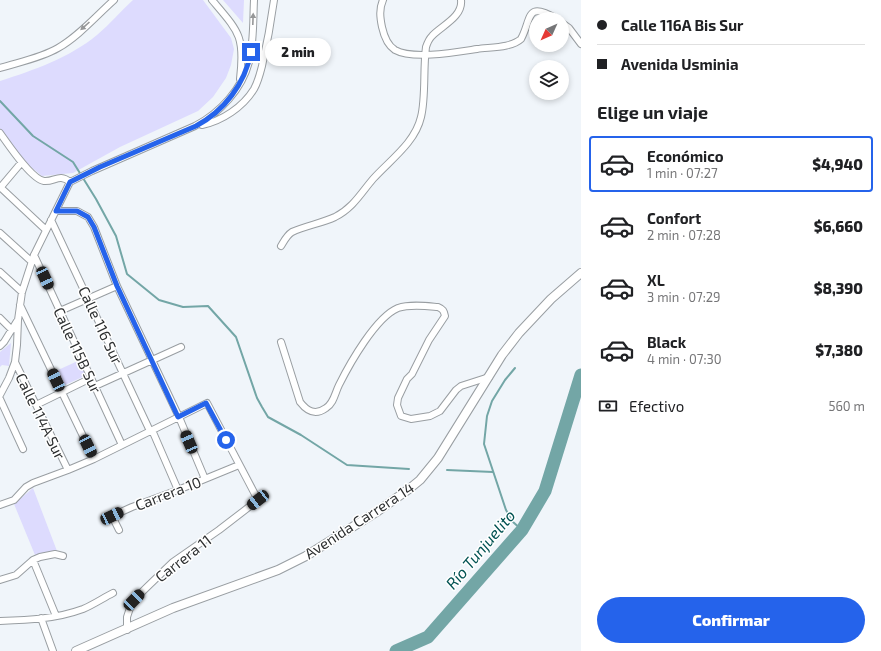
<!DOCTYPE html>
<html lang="es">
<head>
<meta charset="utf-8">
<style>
	:root { --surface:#fff; --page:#f2f2f2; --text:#202124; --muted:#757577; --line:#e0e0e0; --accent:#2563eb }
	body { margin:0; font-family:"Exo 2",sans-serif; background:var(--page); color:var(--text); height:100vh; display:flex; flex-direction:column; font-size:15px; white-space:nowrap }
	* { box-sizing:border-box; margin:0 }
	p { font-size:13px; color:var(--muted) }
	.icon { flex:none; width:22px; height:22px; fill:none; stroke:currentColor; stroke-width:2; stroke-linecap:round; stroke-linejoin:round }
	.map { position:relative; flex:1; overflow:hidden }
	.side { display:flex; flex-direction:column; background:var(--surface); width:300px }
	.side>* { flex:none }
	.top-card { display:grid; align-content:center; height:88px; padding:0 16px; background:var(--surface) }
	.needle { width:26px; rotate:225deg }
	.tools { position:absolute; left:529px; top:12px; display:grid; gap:8px }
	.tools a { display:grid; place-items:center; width:40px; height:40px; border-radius:50%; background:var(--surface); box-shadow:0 2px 6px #0003; font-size:20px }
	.end { position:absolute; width:18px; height:18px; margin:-9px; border:5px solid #2563eb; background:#fff; box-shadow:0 0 0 2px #fff }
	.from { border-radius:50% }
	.bubble { position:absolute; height:28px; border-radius:14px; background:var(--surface); box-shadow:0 2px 6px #0003; font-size:13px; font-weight:800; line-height:28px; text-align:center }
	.car { position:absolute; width:12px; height:24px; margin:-12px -6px; border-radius:5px; box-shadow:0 0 3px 1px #0007; background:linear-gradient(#222 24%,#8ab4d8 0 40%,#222 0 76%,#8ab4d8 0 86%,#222 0) }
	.top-card b { display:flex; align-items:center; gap:14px; height:38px; font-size:15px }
	.top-card b+b { border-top:1px solid var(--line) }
	.top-card i { width:10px; height:10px; background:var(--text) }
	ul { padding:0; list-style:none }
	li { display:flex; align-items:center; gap:12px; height:56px; margin:0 8px 6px; padding:0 8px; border:2px solid transparent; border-radius:4px }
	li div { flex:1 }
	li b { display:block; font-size:15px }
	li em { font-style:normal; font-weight:800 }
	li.selected { border-color:var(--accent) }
	li>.icon { width:36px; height:36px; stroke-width:1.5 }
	h2 { padding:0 16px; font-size:18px; line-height:48px }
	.pay { display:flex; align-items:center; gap:10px; height:44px; padding:0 16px; font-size:15px }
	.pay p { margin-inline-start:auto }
	.button { display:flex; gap:8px; margin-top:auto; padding:8px 16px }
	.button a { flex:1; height:46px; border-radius:24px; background:var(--accent); color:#fff; font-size:16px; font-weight:800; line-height:46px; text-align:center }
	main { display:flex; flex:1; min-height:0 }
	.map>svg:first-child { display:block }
	.green { fill:#dddbfe }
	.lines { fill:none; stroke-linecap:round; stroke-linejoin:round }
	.stream { stroke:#73a6a6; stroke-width:2 }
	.river { stroke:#73a6a6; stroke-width:13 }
	.minor-casing { stroke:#999ea2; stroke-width:8 }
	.secondary-casing { stroke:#999ea2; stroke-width:10 }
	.minor { stroke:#fff; stroke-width:6 }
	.secondary { stroke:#fff; stroke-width:8 }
	.oneway { fill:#969798 }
	.route { stroke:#2563eb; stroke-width:5 }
	.labels { text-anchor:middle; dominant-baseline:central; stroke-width:3; stroke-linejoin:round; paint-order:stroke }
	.street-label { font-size:15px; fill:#2d2f30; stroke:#fff }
	.water-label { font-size:16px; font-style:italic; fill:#035353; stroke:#fff }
</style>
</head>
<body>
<main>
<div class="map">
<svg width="581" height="651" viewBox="0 0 581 651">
	<rect width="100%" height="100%" fill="#f0f5fa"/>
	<path class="green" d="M133,0H203L231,38L234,49L231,65L226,78L213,97L198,111L120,147L73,173L42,176L20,158L0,129V81C34,70 69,58 97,35C110,24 121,11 133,0Z
		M223,0H244L243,23Z
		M11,343L9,366L2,365L0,367V352Z
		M80,360L87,375L65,385L58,370Z
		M33,488L57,551L35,555L14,504Z"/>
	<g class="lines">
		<path class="stream" d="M0,101L33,136L73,162L96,199L116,236L127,274L159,300L183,307L208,306L236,337L257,398L262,407L268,417L301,435L347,465L409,469
			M515,368L505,380L492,401L487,416L484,444L506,510L513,522L522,530
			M447,470L493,472"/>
		<path class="river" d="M396,651L428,637L522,530L545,491L581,375"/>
		<g class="minor-casing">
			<path id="minor" d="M212,0C239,32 245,36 240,79
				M383,0C379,9 380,17 382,27C384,36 387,45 395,50C413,60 457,52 477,49C491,47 511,48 521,39C532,19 525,0 557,19
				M562,23L569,28L581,44
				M0,68C19,62 41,58 58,48C79,36 96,16 114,0
				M202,125C222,121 243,107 254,89C258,82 260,74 262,66C267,44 271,22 274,0
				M0,133C8,144 31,179 44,181C55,182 59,173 70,182
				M0,187L46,230
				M0,188L21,163
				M56,211H77L88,217L94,227L117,286L179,417L205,479
				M51,220L150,431
				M0,233L32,262
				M281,246C284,241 287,235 292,232C305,226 322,223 335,217C353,208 361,193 373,179C390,160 415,143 421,117C426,97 423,69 426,47C427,44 429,39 432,36C441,26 463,17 461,0
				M34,255L122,445
				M0,272L22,292
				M20,305L94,459
				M60,311L117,286
				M0,318L12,330
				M281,342L300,402C307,411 315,416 326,408C334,403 335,393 339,385C350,363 376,317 398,308C410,304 426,306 438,307C443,309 444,311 445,316L429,340L412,374L407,379L398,398L397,405L401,416L411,419L430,416L440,411L456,390L461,386L489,377
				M0,346L4,342L17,321
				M15,362L68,470
				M95,386L181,347
				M0,395L9,378L15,362L17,345L18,320L22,292L34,255L68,186L70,182L92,171L195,126C220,113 242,89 249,62C254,42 253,20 254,0
				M0,399L23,449
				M36,405L91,378
				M152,430L178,490
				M0,505L14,500L26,487L33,483L68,470L94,459L207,403L258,500L219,530L173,562L145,589L134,600L130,608L127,617V630
				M119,530L112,516L132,507L178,490L239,465
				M33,560L56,616
				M0,580L16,575L33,560L40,557L55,554L63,556
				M41,618L53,651
				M0,621C28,620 56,619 83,609C93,605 103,598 113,593"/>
		</g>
		<g class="secondary-casing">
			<path id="secondary" d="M76,651L173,608L278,570L306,556L378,511L409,489L420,480L438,458L502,355L519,333L551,299L581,273"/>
		</g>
		<use href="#minor" class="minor"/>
		<use href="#secondary" class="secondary"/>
	</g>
	<defs><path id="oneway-solid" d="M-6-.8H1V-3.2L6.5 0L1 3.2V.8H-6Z"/></defs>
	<g class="oneway">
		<use href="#oneway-solid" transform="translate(253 19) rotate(-88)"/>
		<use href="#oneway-solid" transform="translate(85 26) rotate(138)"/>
	</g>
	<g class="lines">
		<path class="route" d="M226,440L206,403L178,417L117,286L94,227L88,217L77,211H56L70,182L100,167L196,126C224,111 245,84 251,52"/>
	</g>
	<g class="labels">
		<g class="street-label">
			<text transform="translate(101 325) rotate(65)">Calle 116 Sur</text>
			<text transform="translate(78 350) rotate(65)">Calle 115B Sur</text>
			<text transform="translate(41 416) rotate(64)">Calle 114A Sur</text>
			<text transform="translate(168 493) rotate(-21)">Carrera 10</text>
			<text transform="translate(359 520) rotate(-33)">Avenida Carrera 14</text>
			<text transform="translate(183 558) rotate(-38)">Carrera 11</text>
		</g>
		<g class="water-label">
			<text transform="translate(480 549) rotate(-50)">Río Tunjuelito</text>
		</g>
	</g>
</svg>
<div class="tools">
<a><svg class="needle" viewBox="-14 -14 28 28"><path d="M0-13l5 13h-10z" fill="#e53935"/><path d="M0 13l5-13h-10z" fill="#757577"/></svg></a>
<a><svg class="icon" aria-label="layers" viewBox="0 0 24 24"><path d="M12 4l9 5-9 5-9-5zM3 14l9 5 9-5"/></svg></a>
</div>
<i class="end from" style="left:226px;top:440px"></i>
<i class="end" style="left:251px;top:52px"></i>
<div class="bubble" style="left:265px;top:38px;width:66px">2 min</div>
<i class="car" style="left:45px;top:278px;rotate:155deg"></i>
<i class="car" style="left:56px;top:380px;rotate:335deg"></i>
<i class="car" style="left:189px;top:442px;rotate:337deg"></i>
<i class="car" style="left:88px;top:446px;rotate:154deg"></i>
<i class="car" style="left:258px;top:500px;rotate:232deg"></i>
<i class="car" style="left:112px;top:516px;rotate:65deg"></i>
<i class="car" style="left:134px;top:600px;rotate:44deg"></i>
</div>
<section class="side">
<div class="top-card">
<b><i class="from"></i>Calle 116A Bis Sur</b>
<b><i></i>Avenida Usminia</b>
</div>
<h2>Elige un viaje</h2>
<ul>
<li class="selected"><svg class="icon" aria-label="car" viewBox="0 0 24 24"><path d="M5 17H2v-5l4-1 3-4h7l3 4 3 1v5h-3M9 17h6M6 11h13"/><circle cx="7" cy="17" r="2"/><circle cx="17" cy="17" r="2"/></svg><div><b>Económico</b><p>1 min · 07:27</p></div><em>$4,940</em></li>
<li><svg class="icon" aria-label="car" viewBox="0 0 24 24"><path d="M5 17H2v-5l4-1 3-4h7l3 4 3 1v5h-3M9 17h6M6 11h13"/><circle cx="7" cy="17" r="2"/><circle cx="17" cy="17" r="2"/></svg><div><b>Confort</b><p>2 min · 07:28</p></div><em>$6,660</em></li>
<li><svg class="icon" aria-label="car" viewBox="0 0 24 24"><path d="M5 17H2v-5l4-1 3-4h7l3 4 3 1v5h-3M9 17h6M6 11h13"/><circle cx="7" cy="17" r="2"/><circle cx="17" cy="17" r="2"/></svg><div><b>XL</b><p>3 min · 07:29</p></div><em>$8,390</em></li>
<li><svg class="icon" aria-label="car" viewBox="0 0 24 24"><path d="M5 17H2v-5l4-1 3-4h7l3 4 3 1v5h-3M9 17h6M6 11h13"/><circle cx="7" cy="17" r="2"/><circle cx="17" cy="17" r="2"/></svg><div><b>Black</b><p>4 min · 07:30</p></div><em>$7,380</em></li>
</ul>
<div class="pay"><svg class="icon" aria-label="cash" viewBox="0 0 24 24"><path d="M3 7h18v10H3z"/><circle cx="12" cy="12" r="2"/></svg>Efectivo<p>560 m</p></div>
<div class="button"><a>Confirmar</a></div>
</section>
</main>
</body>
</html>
